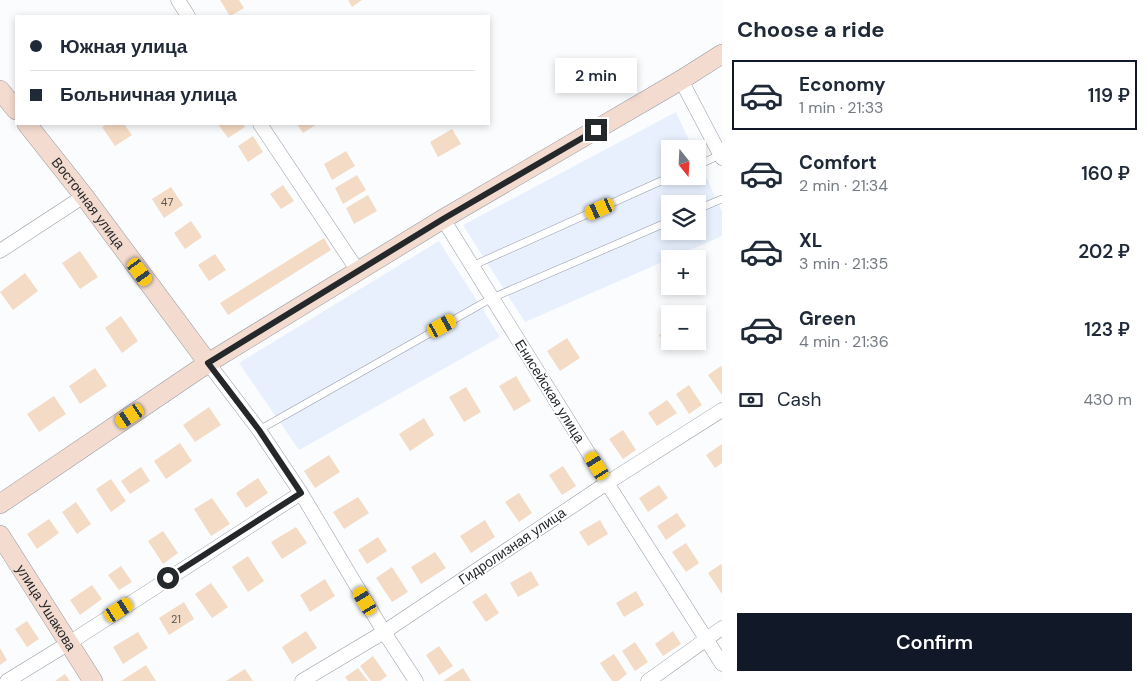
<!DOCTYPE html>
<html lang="en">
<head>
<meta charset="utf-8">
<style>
	:root { --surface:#fff; --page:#f2f2f3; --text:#1f2937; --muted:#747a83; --line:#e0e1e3; --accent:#111827 }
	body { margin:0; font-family:"DM Sans",sans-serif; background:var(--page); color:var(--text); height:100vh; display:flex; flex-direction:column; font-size:19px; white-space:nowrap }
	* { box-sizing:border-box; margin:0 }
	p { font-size:16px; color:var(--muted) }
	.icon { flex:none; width:28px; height:28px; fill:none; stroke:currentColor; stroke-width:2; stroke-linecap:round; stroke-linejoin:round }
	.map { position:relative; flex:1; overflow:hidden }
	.panel { display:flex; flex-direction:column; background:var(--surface); width:425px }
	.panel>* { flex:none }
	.guide { position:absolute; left:15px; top:15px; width:475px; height:110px; border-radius:0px; box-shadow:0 2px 8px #0003; display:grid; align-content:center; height:110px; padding:0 15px; background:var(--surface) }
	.needle { width:32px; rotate:162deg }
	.controls { position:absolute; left:661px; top:140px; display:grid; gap:10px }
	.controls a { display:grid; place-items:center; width:45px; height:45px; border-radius:0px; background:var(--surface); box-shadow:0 2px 8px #0003; font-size:25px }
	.end { position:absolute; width:22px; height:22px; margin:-11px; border:6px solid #25282b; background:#fff; box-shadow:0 0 0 2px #fff }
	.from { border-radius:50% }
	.bubble { position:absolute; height:35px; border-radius:0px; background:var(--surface); box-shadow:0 2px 8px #0003; font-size:16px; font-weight:600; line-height:35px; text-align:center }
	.car { position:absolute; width:15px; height:30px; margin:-15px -8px; border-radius:6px; box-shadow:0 0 4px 1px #0007; background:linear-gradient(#f5c518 24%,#345 0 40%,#f5c518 0 76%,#345 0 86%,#f5c518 0) }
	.guide b { display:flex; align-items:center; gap:18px; height:48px; font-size:19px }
	.guide b+b { border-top:1px solid var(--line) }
	.guide i { width:12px; height:12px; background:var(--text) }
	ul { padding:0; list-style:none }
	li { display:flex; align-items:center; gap:15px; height:70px; margin:0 10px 8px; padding:0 5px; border:2px solid transparent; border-radius:0px }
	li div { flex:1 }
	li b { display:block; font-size:19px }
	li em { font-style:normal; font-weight:600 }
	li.current { border-color:var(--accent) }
	li>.icon { width:45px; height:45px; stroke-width:1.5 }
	h2 { padding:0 15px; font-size:22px; line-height:60px }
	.pay { display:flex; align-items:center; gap:12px; height:55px; padding:0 15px; font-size:19px }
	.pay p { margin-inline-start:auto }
	.action { display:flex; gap:10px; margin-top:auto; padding:10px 15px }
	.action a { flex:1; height:58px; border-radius:0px; background:var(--accent); color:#fff; font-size:20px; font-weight:600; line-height:58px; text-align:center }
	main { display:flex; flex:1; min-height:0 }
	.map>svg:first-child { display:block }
	.built { fill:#e8f0fe; fill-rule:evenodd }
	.building { fill:#f4dbc5 }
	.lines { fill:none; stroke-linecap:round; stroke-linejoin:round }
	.lane-casing { stroke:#9399a3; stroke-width:8 }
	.street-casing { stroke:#9399a3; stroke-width:15 }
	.secondary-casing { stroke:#9399a3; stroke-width:20 }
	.lane { stroke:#fff; stroke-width:7 }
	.street { stroke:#fff; stroke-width:14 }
	.secondary { stroke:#f4dbcf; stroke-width:19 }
	.route { stroke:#25282b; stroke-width:6 }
	.labels { text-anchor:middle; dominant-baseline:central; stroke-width:4; stroke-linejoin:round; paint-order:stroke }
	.number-label { font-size:11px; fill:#595552 }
	.street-label { font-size:14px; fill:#25282b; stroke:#fff }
</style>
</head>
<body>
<main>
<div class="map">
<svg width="722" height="681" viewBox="0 0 722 681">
	<rect width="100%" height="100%" fill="#fafcfe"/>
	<path class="built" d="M676,112L693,149H670V176H698V159L722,212V236L525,322L463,225ZM670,204H698V231H670Z
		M439,241L500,337L299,450L239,363Z"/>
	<path class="building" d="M220,0H239L244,8L230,16Z
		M348,0H362L352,7Z
		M107,124H124L132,135L115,146L102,127Z
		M218,124H243L245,127L228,138Z
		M297,124H317L303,133Z
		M452,129L461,144L438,157L430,142Z
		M253,136L263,152L248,162L238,146Z
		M346,151L355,166L332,180L324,164Z
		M357,175L366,190L343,204L335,188Z
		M283,185L294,201L281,209L270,194Z
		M171,187L183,205L164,218L152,199Z
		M368,195L377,211L354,224L346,208Z
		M191,221L202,237L185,249L174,233Z
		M324,238L331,250L228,315L220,303Z
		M80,251L98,277L80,289L62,263Z
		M215,254L226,270L209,281L198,265Z
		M25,273L38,291L13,310L0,292Z
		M121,316L138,341L122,353L105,328Z
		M670,328V341L666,344L659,335Z
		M567,338L580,358L560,371L547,351Z
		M721,366L722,367V395L708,375Z
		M95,368L107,386L80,404L69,386Z
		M516,376L531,401L514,411L499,386Z
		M689,385L702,405L689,414L676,394Z
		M466,387L481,412L464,422L449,397Z
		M54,396L66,414L39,432L27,414Z
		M667,400L677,413L657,426L648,413Z
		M209,407L221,425L195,442L183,425Z
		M424,418L434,435L410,451L399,434Z
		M623,430L636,450L623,459L609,439Z
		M180,443L192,461L166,479L154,461Z
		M722,444V463L715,468L706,455Z
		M329,455L340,472L315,488L304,471Z
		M563,466L576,486L562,495L549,475Z
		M141,467L150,481L130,494L121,481Z
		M258,478L268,493L246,508L236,493Z
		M111,479L126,501L111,512L96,489Z
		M659,485L668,498L648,512L639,498Z
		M519,493L532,513L519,522L505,502Z
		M358,497L369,513L344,529L333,512Z
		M212,498L230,524L211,536L194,509Z
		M76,502L91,524L77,534L62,512Z
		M677,513L686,526L666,540L657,526Z
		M49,519L59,533L37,549L27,534Z
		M485,520L495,537L471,553L460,536Z
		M600,520L608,534L588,546L579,532Z
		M296,527L307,543L282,559L271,542Z
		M163,531L178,553L163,564L148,541Z
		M378,537L387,551L367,564L358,550Z
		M686,543L699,563L686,572L672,552Z
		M435,552L446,568L421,584L411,567Z
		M248,556L264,581L248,592L232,567Z
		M721,564L722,566V594L708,573Z
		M121,566L132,582L119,590L108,575Z
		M392,567L408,592L392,602L376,578Z
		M531,571L539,585L518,597L510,583Z
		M325,579L335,596L310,612L300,595Z
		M211,583L228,607L212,618L195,594Z
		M92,585L102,599L80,615L70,600Z
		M636,591L644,605L624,617L616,603Z
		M486,593L499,613L486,622L472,602Z
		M184,602L194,619L169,635L159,618Z
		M27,621L39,639L27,647L15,629Z
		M306,631L317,648L292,664L282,647Z
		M673,631L681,644L663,656L655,644Z
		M138,632L148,648L123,664L113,647Z
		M635,642L648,662L635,671L622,651Z
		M439,646L453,666L439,675L426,655Z
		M0,648L7,660L0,665Z
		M614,654L627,674L618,681H612L600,663Z
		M373,656L387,676L380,681H371L360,666Z
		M146,665L156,681H121Z
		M358,668L368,681H348L345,677Z
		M463,668L471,681H443Z
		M245,669L253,681H226Z
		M65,674L70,681H55Z"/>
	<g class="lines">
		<g class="lane-casing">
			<path id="lane" d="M698,165L720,155
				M698,209L722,199
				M472,266L672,176
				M259,430L492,298L670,221"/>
		</g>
		<g class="street-casing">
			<path id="street" d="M178,0L188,16
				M681,80L722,158
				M260,124L358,271
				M443,219L607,483L722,664
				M0,251L84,196
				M208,363L259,430L301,493L384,632L416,681
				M7,681L69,643L301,493
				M302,681L384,632L607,483L722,410
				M648,681L722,628"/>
		</g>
		<g class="secondary-casing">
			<g id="secondary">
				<path d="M0,90L16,110"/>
				<path id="s1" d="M27,124L84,196L208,363"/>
				<path d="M0,504L208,363L443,219L681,80L722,54"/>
				<path id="s2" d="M0,535L93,681"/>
			</g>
		</g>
		<use href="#lane" class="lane"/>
		<use href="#street" class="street"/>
		<use href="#secondary" class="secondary"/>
	</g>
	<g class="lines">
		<path class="route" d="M168,578L301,493L259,430L208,363L443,219L596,130"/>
	</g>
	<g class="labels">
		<g class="number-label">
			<text x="167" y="202">47</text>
			<text x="176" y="619">21</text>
		</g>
		<g class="street-label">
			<text stroke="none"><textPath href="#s1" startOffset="100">Восточная улица</textPath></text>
			<text transform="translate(550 391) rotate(58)">Енисейская улица</text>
			<text transform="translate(512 546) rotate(-34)">Гидролизная улица</text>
			<text stroke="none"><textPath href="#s2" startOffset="86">улица Ушакова</textPath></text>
		</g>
	</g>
</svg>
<div class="controls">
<a><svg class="needle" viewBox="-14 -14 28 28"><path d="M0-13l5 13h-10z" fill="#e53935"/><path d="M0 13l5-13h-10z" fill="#747a83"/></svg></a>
<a><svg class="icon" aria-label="layers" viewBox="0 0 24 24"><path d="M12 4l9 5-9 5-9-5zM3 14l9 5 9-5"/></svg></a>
<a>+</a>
<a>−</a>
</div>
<i class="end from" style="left:168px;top:578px"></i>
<i class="end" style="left:596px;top:130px"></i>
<div class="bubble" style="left:555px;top:58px;width:82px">2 min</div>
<i class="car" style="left:600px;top:209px;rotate:246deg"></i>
<i class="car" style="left:140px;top:272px;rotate:144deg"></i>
<i class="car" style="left:442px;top:326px;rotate:61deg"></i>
<i class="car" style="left:130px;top:416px;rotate:236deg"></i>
<i class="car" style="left:597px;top:466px;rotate:328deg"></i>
<i class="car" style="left:365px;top:601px;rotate:329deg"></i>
<i class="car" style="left:119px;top:610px;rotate:57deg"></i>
<div class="guide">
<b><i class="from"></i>Южная улица</b>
<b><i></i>Больничная улица</b>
</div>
</div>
<section class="panel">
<h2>Choose a ride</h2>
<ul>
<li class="current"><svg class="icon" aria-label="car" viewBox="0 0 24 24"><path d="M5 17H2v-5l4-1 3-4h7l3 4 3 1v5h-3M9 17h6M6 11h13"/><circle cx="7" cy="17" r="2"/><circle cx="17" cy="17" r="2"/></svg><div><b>Economy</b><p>1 min · 21:33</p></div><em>119 ₽</em></li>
<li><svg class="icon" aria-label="car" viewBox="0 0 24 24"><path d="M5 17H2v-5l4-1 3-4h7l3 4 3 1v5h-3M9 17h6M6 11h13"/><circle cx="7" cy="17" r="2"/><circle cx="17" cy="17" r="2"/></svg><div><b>Comfort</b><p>2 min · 21:34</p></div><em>160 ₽</em></li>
<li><svg class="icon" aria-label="car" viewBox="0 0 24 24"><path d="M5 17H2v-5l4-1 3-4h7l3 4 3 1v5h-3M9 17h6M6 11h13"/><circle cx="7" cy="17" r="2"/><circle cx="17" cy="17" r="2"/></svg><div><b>XL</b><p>3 min · 21:35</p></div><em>202 ₽</em></li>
<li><svg class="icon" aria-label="car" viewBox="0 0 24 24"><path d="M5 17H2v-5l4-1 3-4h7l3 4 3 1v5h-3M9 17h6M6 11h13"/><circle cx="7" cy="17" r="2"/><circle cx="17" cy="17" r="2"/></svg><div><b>Green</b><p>4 min · 21:36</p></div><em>123 ₽</em></li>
</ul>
<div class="pay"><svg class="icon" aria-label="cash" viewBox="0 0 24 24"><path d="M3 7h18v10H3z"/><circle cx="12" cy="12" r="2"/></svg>Cash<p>430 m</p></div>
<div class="action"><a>Confirm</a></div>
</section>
</main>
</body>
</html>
